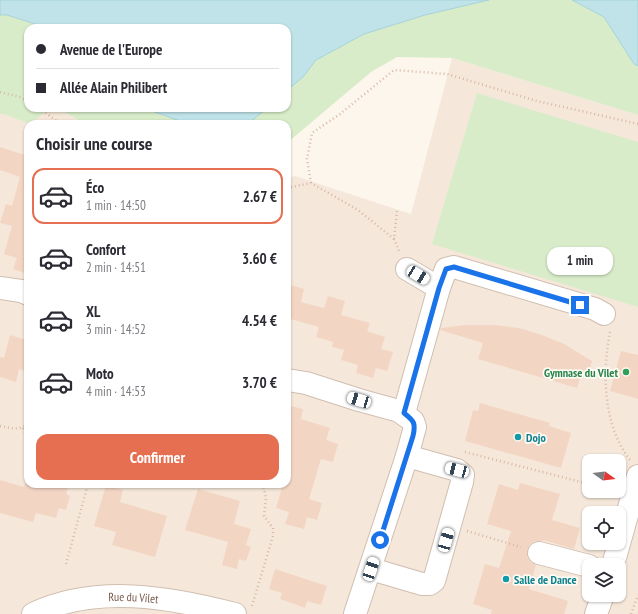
<!DOCTYPE html>
<html lang="fr">
<head>
<meta charset="utf-8">
<style>
	:root { --surface:#fff; --page:#f7f7f7; --text:#2b2b33; --muted:#7c7c81; --line:#e1e1e2; --accent:#e76f51 }
	body { margin:0; font-family:"PT Sans Narrow",sans-serif; background:var(--page); color:var(--text); height:100vh; display:flex; flex-direction:column; font-size:15px; white-space:nowrap }
	* { box-sizing:border-box; margin:0 }
	p { font-size:13px; color:var(--muted) }
	.icon { flex:none; width:22px; height:22px; fill:none; stroke:currentColor; stroke-width:2; stroke-linecap:round; stroke-linejoin:round }
	.map { position:relative; flex:1; overflow:hidden }
	.drawer { position:absolute; left:24px; top:120px; width:267px; height:368px; display:flex; flex-direction:column; background:var(--surface); border-radius:12px; box-shadow:0 1px 3px #0004 }
	.drawer>* { flex:none }
	.top-card { position:absolute; left:24px; top:24px; width:267px; height:88px; border-radius:12px; box-shadow:0 1px 3px #0004; display:grid; align-content:center; height:88px; padding:0 12px; background:var(--surface) }
	.needle { width:26px; rotate:104deg }
	.controls { position:absolute; left:582px; top:454px; display:grid; gap:8px }
	.controls a { display:grid; place-items:center; width:44px; height:44px; border-radius:8px; background:var(--surface); box-shadow:0 1px 3px #0004; font-size:20px }
	.end { position:absolute; width:18px; height:18px; margin:-9px; border:5px solid #1a73e8; background:#fff; box-shadow:0 0 0 2px #fff }
	.from { border-radius:50% }
	.bubble { position:absolute; height:28px; border-radius:12px; background:var(--surface); box-shadow:0 1px 3px #0004; font-size:13px; font-weight:800; line-height:28px; text-align:center }
	.car { position:absolute; width:12px; height:24px; margin:-12px -6px; border-radius:5px; box-shadow:0 0 3px 1px #0007; background:linear-gradient(#fff 24%,#345 0 40%,#fff 0 76%,#345 0 86%,#fff 0) }
	.top-card b { display:flex; align-items:center; gap:14px; height:38px; font-size:15px }
	.top-card b+b { border-top:1px solid var(--line) }
	.top-card i { width:10px; height:10px; background:var(--text) }
	ul { padding:0; list-style:none }
	li { display:flex; align-items:center; gap:12px; height:56px; margin:0 8px 6px; padding:0 4px; border:2px solid transparent; border-radius:12px }
	li div { flex:1 }
	li b { display:block; font-size:15px }
	li em { font-style:normal; font-weight:800 }
	li.active { border-color:var(--accent) }
	li>.icon { width:36px; height:36px; stroke-width:1.5 }
	h2 { padding:0 12px; font-size:18px; line-height:48px }
	.primary-button { display:flex; gap:8px; margin-top:auto; padding:8px 12px }
	.primary-button a { flex:1; height:46px; border-radius:12px; background:var(--accent); color:#fff; font-size:16px; font-weight:800; line-height:46px; text-align:center }
	.map>svg:first-child { display:block }
	.residential { fill:#f5e8da; fill-rule:evenodd }
	.green { fill:#d8ecc9 }
	.water { fill:#bfe3e8; stroke:#a5d3da }
	.building { fill:#f3d5c3 }
	.lines { fill:none; stroke-linecap:round; stroke-linejoin:round }
	.minor-casing { stroke:#d1beb0; stroke-width:24 }
	.path { stroke:#d9b8a5; stroke-width:2.5; stroke-dasharray:1 3; stroke-linecap:butt }
	.minor { stroke:#fff; stroke-width:22 }
	.route { stroke:#1a73e8; stroke-width:5 }
	.leisure-dot { fill:#2e9e5b; stroke:#fffaf3; stroke-width:1.5 }
	.culture-dot { fill:#0f9aa8; stroke:#fffaf3; stroke-width:1.5 }
	.labels { text-anchor:middle; dominant-baseline:central; stroke-width:3.5; stroke-linejoin:round; paint-order:stroke }
	.leisure-label { font-size:12px; font-weight:bold; fill:#27864d; stroke:#fffaf3; text-anchor:end }
	.culture-label { font-size:12px; font-weight:bold; fill:#0d838f; stroke:#fffaf3; text-anchor:start }
	.street-label { font-size:12px; fill:#7a5c4d; stroke:#fffaf3 }
</style>
</head>
<body>
<div class="map">
<svg width="638" height="614" viewBox="0 0 638 614">
	<rect width="100%" height="100%" fill="#fdf6ec"/>
	<path class="residential" d="M452,58L638,115V614H0V81L28,108H58L85,124H28V484H287V178L295,176L411,214ZM589,461H619V491H589ZM589,513H619V543H589ZM589,565H619V595H589Z"/>
	<path class="green" d="M489,0H572L604,17L634,64L638,66V115L452,58L397,57L371,72L287,143V124H248L267,108H287V90L303,77L316,60L364,34L425,15Z
		M0,15H7L48,28H28V108H50L30,124L4,114H0Z
		M477,93L638,142V307L432,244Z
		M58,108H144L188,124H85Z"/>
	<path class="water" d="M0,0H489L425,15L364,34L316,60L303,77L287,90V28H48L7,15H0Z
		M572,0H638V66L634,64L604,17Z
		M144,108H267L248,124H188Z"/>
	<path class="building" d="M0,147L28,156V274L13,269L17,258L4,254L12,226L0,223L6,204L12,206L20,177L0,170Z
		M287,284L304,289L301,302L324,308L328,296L345,301L341,315L370,323L367,331L385,337L381,349L393,352L387,371L376,368L373,378L356,373L358,365L341,360L344,350L332,347L333,342L316,337L319,327L287,318Z
		M465,325H495L519,328L542,335L564,344L592,361L589,373L582,371L577,388L478,359L483,343L440,330L441,328Z
		M10,335L27,340L24,350L28,351V372L19,369L16,382L0,377V357L4,358Z
		M621,351L638,355V399L610,391Z
		M480,403L550,423L549,426L571,433L561,468L465,441L473,410L478,411Z
		M287,405L303,409L301,419L330,428L326,440L338,444L333,462L321,459L309,499L322,503L317,520L307,517L304,529L285,524L289,512L276,508L283,484H287Z
		M0,480L24,487L25,484H69L66,494L70,496L66,510L59,508L56,518L36,513L33,522L0,513Z
		M520,483L560,494L552,520L580,528L574,549L543,540V541H535L530,544L527,550V557L530,562L536,565L529,589L568,601L564,614H491L492,610L473,604L485,564L499,568L511,531L487,524L499,484L518,490Z
		M106,485L123,490L120,502L167,516L155,557L112,545L116,532L94,526Z
		M198,489L240,501L234,524L251,529L246,545L251,547L246,561L239,559L237,569L222,565L228,542L185,530Z
		M275,569L327,586L321,605L307,601L305,608L280,599L282,593L269,589Z"/>
	<g class="lines">
		<g class="minor-casing">
			<g id="minor">
				<path d="M407,269L439,288"/>
				<path d="M0,288L21,291L28,294"/>
				<path d="M287,380L306,383L359,400L399,411L413,421L415,427L407,456L355,614"/>
				<path d="M404,413L439,288L446,269L454,267L595,309L604,314"/>
				<path d="M539,553L589,566"/>
				<path d="M613,565L638,476"/>
				<path d="M371,569L422,584H430L434,581L462,482L463,475L457,470L407,456"/>
				<path id="s1" d="M33,614C96,584 170,597 235,614"/>
				<path d="M596,614L603,595"/>
			</g>
		</g>
		<path class="path" d="M0,92L20,97L28,101
			M39,108L61,124
			M311,183L307,159L312,133L340,114L394,70L447,74L537,101L638,124
			M287,188L311,183L358,210L394,239
			M397,211L394,239L400,253
			M610,332C602,373 603,427 631,461
			M0,426C11,428 18,431 28,424
			M23,428L28,439
			M465,452L589,484
			M467,531L521,547
			M66,564L88,484
			M252,606L273,536V528L264,516L266,499L263,484
			M631,614L638,595"/>
		<use href="#minor" class="minor"/>
	</g>
	<g class="lines">
		<path class="route" d="M380,540L413,436C416,423 414,421 404,413L439,288L446,269L454,267L580,305"/>
	</g>
	<circle class="leisure-dot" cx="626" cy="372" r="4"/>
	<g class="culture-dot">
		<circle cx="518" cy="437" r="4"/>
		<circle cx="506" cy="579" r="4"/>
	</g>
	<g class="labels">
		<g class="leisure-label">
			<text x="618" y="372">Gymnase du Vilet</text>
		</g>
		<g class="culture-label">
			<text x="526" y="437">Dojo</text>
			<text x="514" y="579">Salle de Dance</text>
		</g>
		<g class="street-label">
			<text stroke="none"><textPath href="#s1" startOffset="103">Rue du Vilet</textPath></text>
		</g>
	</g>
</svg>
<div class="controls">
<a><svg class="needle" viewBox="-14 -14 28 28"><path d="M0-13l5 13h-10z" fill="#e53935"/><path d="M0 13l5-13h-10z" fill="#7c7c81"/></svg></a>
<a><svg class="icon" aria-label="locate" viewBox="0 0 24 24"><circle cx="12" cy="12" r="6"/><path d="M12 2v4M12 18v4M2 12h4M18 12h4"/></svg></a>
<a><svg class="icon" aria-label="layers" viewBox="0 0 24 24"><path d="M12 4l9 5-9 5-9-5zM3 14l9 5 9-5"/></svg></a>
</div>
<i class="end from" style="left:380px;top:540px"></i>
<i class="end" style="left:580px;top:305px"></i>
<div class="bubble" style="left:547px;top:247px;width:66px">1 min</div>
<i class="car" style="left:418px;top:275px;rotate:121deg"></i>
<i class="car" style="left:359px;top:400px;rotate:287deg"></i>
<i class="car" style="left:457px;top:470px;rotate:285deg"></i>
<i class="car" style="left:446px;top:540px;rotate:16deg"></i>
<i class="car" style="left:371px;top:569px;rotate:18deg"></i>
<div class="top-card">
<b><i class="from"></i>Avenue de l'Europe</b>
<b><i></i>Allée Alain Philibert</b>
</div>
<section class="drawer">
<h2>Choisir une course</h2>
<ul>
<li class="active"><svg class="icon" aria-label="car" viewBox="0 0 24 24"><path d="M5 17H2v-5l4-1 3-4h7l3 4 3 1v5h-3M9 17h6M6 11h13"/><circle cx="7" cy="17" r="2"/><circle cx="17" cy="17" r="2"/></svg><div><b>Éco</b><p>1 min · 14:50</p></div><em>2.67 €</em></li>
<li><svg class="icon" aria-label="car" viewBox="0 0 24 24"><path d="M5 17H2v-5l4-1 3-4h7l3 4 3 1v5h-3M9 17h6M6 11h13"/><circle cx="7" cy="17" r="2"/><circle cx="17" cy="17" r="2"/></svg><div><b>Confort</b><p>2 min · 14:51</p></div><em>3.60 €</em></li>
<li><svg class="icon" aria-label="car" viewBox="0 0 24 24"><path d="M5 17H2v-5l4-1 3-4h7l3 4 3 1v5h-3M9 17h6M6 11h13"/><circle cx="7" cy="17" r="2"/><circle cx="17" cy="17" r="2"/></svg><div><b>XL</b><p>3 min · 14:52</p></div><em>4.54 €</em></li>
<li><svg class="icon" aria-label="car" viewBox="0 0 24 24"><path d="M5 17H2v-5l4-1 3-4h7l3 4 3 1v5h-3M9 17h6M6 11h13"/><circle cx="7" cy="17" r="2"/><circle cx="17" cy="17" r="2"/></svg><div><b>Moto</b><p>4 min · 14:53</p></div><em>3.70 €</em></li>
</ul>
<div class="primary-button"><a>Confirmer</a></div>
</section>
</div>
</body>
</html>
